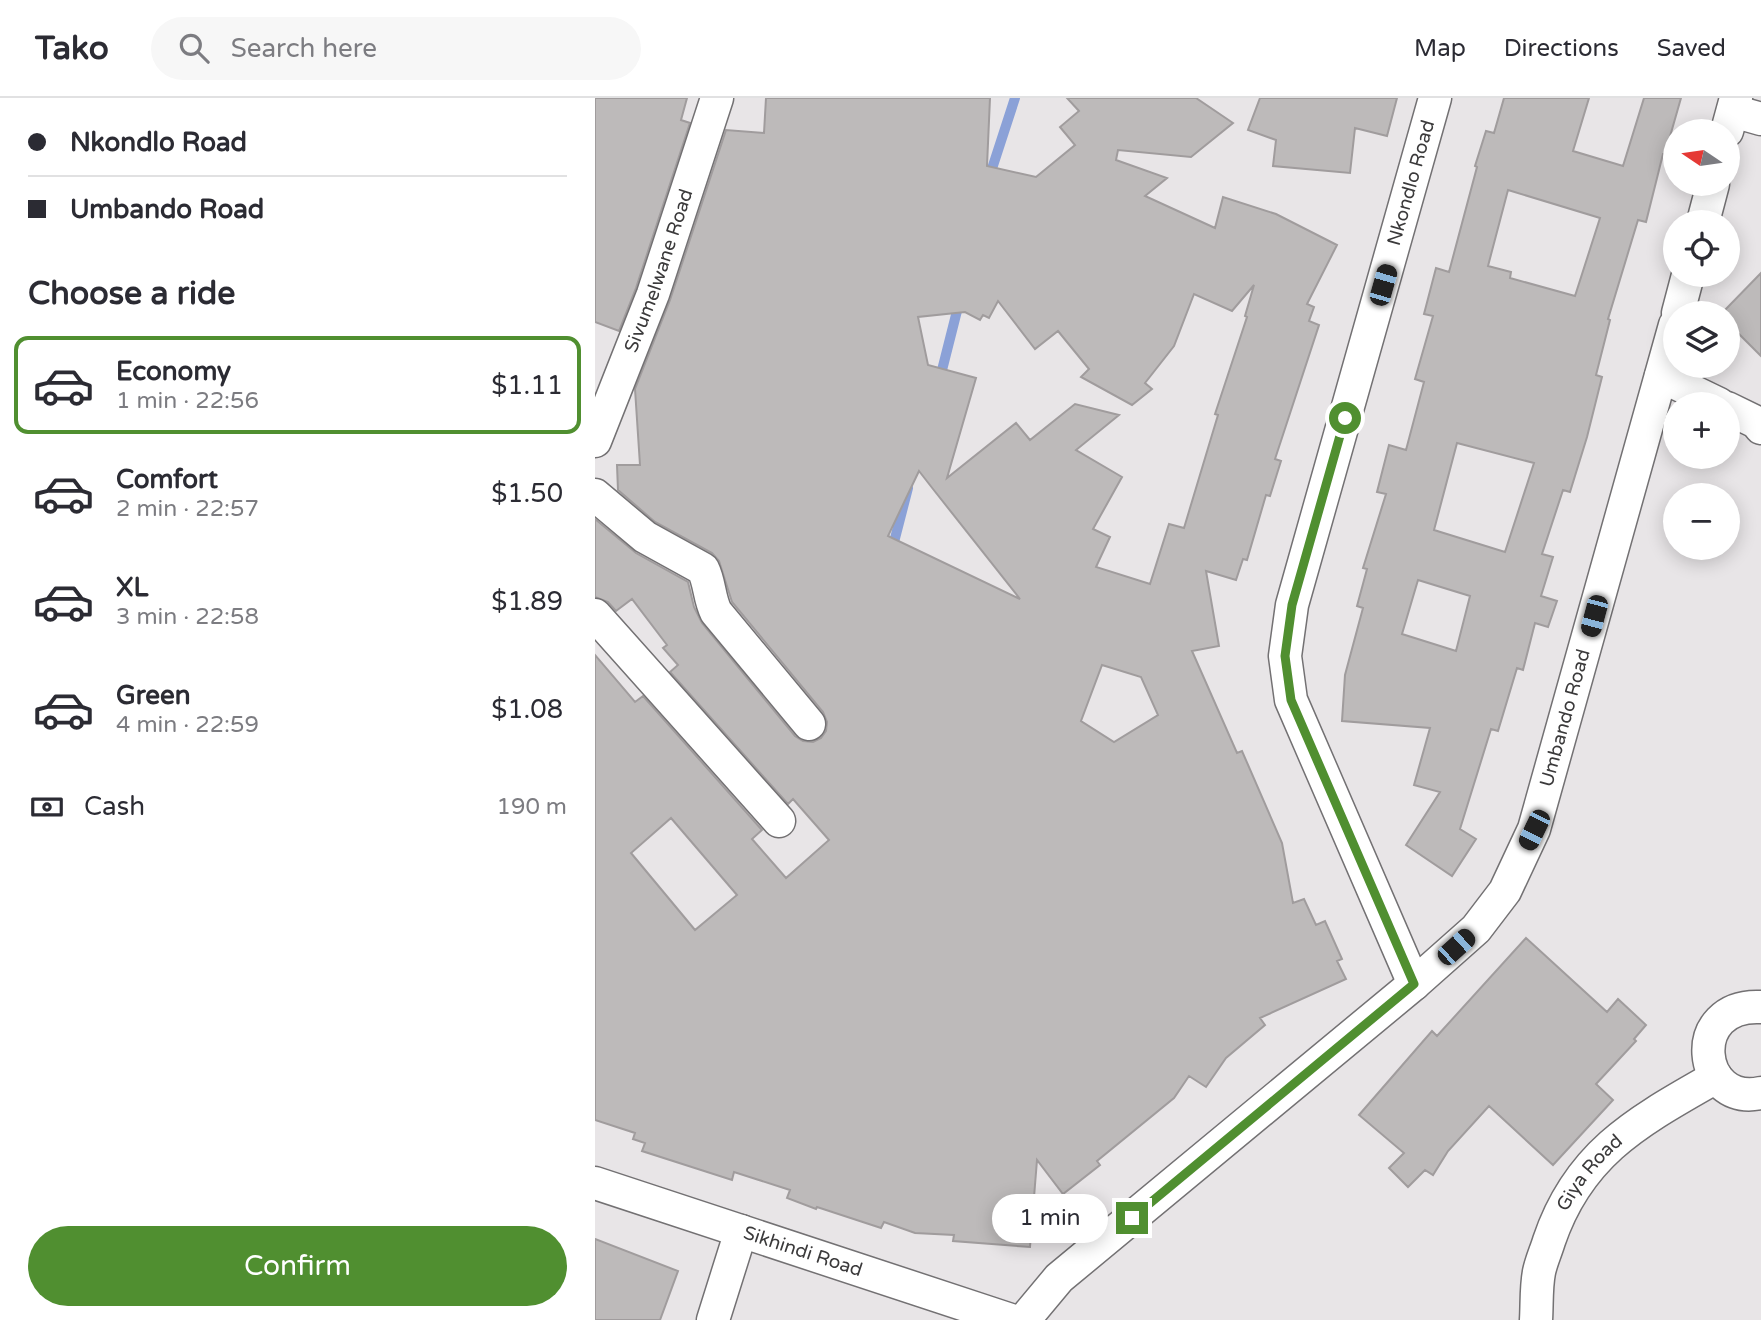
<!DOCTYPE html>
<html lang="en">
<head>
<meta charset="utf-8">
<style>
	:root { --surface:#fff; --page:#f7f7f7; --text:#2b2b33; --muted:#7c7c81; --line:#e1e1e2; --accent:#508f30 }
	body { margin:0; font-family:"Varela Round",sans-serif; background:var(--page); color:var(--text); height:100vh; display:flex; flex-direction:column; font-size:26px; white-space:nowrap }
	* { box-sizing:border-box; margin:0 }
	p { font-size:23px; color:var(--muted) }
	.icon { flex:none; width:38px; height:38px; fill:none; stroke:currentColor; stroke-width:2; stroke-linecap:round; stroke-linejoin:round }
	.map { position:relative; flex:1; overflow:hidden }
	.panel { display:flex; flex-direction:column; background:var(--surface); width:595px }
	.panel>* { flex:none }
	.guide { display:grid; align-content:center; height:154px; padding:0 28px; background:var(--surface) }
	.needle { width:46px; rotate:283deg }
	.fabs { position:absolute; left:1068px; top:21px; display:grid; gap:14px }
	.fabs a { display:grid; place-items:center; width:77px; height:77px; border-radius:50%; background:var(--surface); box-shadow:0 4px 18px #0003; font-size:35px }
	.end { position:absolute; width:32px; height:32px; margin:-16px; border:9px solid #508f30; background:#fff; box-shadow:0 0 0 4px #fff }
	.from { border-radius:50% }
	.bubble { position:absolute; height:49px; border-radius:24px; background:var(--surface); box-shadow:0 4px 18px #0003; font-size:23px; font-weight:600; line-height:49px; text-align:center }
	.car { position:absolute; width:21px; height:42px; margin:-21px -10px; border-radius:9px; box-shadow:0 0 5px 2px #0007; background:linear-gradient(#222 24%,#8ab4d8 0 40%,#222 0 76%,#8ab4d8 0 86%,#222 0) }
	.guide b { display:flex; align-items:center; gap:24px; height:66px; font-size:26px }
	.guide b+b { border-top:2px solid var(--line) }
	.guide i { width:18px; height:18px; background:var(--text) }
	ul { padding:0; list-style:none }
	li { display:flex; align-items:center; gap:21px; height:98px; margin:0 14px 10px; padding:0 14px; border:4px solid transparent; border-radius:14px }
	li div { flex:1 }
	li b { display:block; font-size:26px }
	li em { font-style:normal; font-weight:600 }
	li.active { border-color:var(--accent) }
	li>.icon { width:63px; height:63px; stroke-width:1.5 }
	h2 { padding:0 28px; font-size:32px; line-height:84px }
	.pay { display:flex; align-items:center; gap:18px; height:77px; padding:0 28px; font-size:26px }
	.pay p { margin-inline-start:auto }
	.action { display:flex; gap:14px; margin-top:auto; padding:14px 28px }
	.action a { flex:1; height:80px; border-radius:42px; background:var(--accent); color:#fff; font-size:28px; font-weight:600; line-height:80px; text-align:center }
	header { display:flex; align-items:center; gap:42px; box-sizing:border-box; height:98px; padding:0 35px; background:var(--surface); border-bottom:2px solid var(--line) }
	header strong { font-size:33px }
	nav { display:flex; gap:38px; margin-inline-start:auto; font-size:24px }
	.search { width:490px; height:63px; background:var(--page); display:flex; align-items:center; gap:18px; box-sizing:border-box; padding:0 24px; border-radius:38px; color:var(--muted); font-size:26px }
	main { display:flex; flex:1; min-height:0 }
	.map>svg:first-child { display:block }
	.lines { fill:none; stroke-linecap:round; stroke-linejoin:round }
	.stream { stroke:#8ba1d7; stroke-width:10 }
	.building { fill:#bdbaba; stroke:#a09c9d; stroke-width:2; fill-rule:evenodd }
	.minor-casing { stroke:#737173; stroke-width:35 }
	.minor { stroke:#fff; stroke-width:32 }
	.route { stroke:#508f30; stroke-width:9 }
	.labels { text-anchor:middle; dominant-baseline:central; stroke-width:5; stroke-linejoin:round; paint-order:stroke }
	.street-label { font-size:19px; fill:#3b3a3b; stroke:#fff }
</style>
</head>
<body>
<header>
<strong>Tako</strong>
<div class="search"><svg class="icon" aria-label="search" viewBox="0 0 24 24"><circle cx="10" cy="10" r="6"/><path d="M15 15l6 6"/></svg>Search here</div>
<nav><a>Map</a><a>Directions</a><a>Saved</a></nav>
</header>
<main>
<section class="panel">
<div class="guide">
<b><i class="from"></i>Nkondlo Road</b>
<b><i></i>Umbando Road</b>
</div>
<h2>Choose a ride</h2>
<ul>
<li class="active"><svg class="icon" aria-label="car" viewBox="0 0 24 24"><path d="M5 17H2v-5l4-1 3-4h7l3 4 3 1v5h-3M9 17h6M6 11h13"/><circle cx="7" cy="17" r="2"/><circle cx="17" cy="17" r="2"/></svg><div><b>Economy</b><p>1 min · 22:56</p></div><em>$1.11</em></li>
<li><svg class="icon" aria-label="car" viewBox="0 0 24 24"><path d="M5 17H2v-5l4-1 3-4h7l3 4 3 1v5h-3M9 17h6M6 11h13"/><circle cx="7" cy="17" r="2"/><circle cx="17" cy="17" r="2"/></svg><div><b>Comfort</b><p>2 min · 22:57</p></div><em>$1.50</em></li>
<li><svg class="icon" aria-label="car" viewBox="0 0 24 24"><path d="M5 17H2v-5l4-1 3-4h7l3 4 3 1v5h-3M9 17h6M6 11h13"/><circle cx="7" cy="17" r="2"/><circle cx="17" cy="17" r="2"/></svg><div><b>XL</b><p>3 min · 22:58</p></div><em>$1.89</em></li>
<li><svg class="icon" aria-label="car" viewBox="0 0 24 24"><path d="M5 17H2v-5l4-1 3-4h7l3 4 3 1v5h-3M9 17h6M6 11h13"/><circle cx="7" cy="17" r="2"/><circle cx="17" cy="17" r="2"/></svg><div><b>Green</b><p>4 min · 22:59</p></div><em>$1.08</em></li>
</ul>
<div class="pay"><svg class="icon" aria-label="cash" viewBox="0 0 24 24"><path d="M3 7h18v10H3z"/><circle cx="12" cy="12" r="2"/></svg>Cash<p>190 m</p></div>
<div class="action"><a>Confirm</a></div>
</section>
<div class="map">
<svg width="1166" height="1222" viewBox="0 0 1166 1222">
	<rect width="100%" height="100%" fill="#e8e5e7"/>
	<g class="lines">
		<path class="stream" d="M393,83L420,0
			M344,284L365,201
			M297,452L313,390"/>
	</g>
	<path class="building" d="M0,0H92L86,22L95,25L41,190L24,233L0,224Z
		M171,0H395L392,68L441,79L480,47L465,29L484,13L472,0H601L638,25L596,59L523,52L521,62L572,80L550,98L620,130L628,99L681,116L742,147L712,206L719,209L714,223L724,227L680,361L686,363L675,398L671,397L652,462L648,461L641,482L611,473L624,548L597,553L642,655L647,653L687,745L698,805L709,801L721,827L730,823L747,861L742,863L751,881L665,920L670,927L631,960L611,989L594,978L579,1000L502,1063L505,1067L468,1096L442,1062L435,1149L358,1143L359,1137L320,1135L289,1124L286,1130L222,1109L221,1111L192,1100L195,1092L139,1074L137,1082L47,1053L50,1045L38,1041L40,1035L0,1022V557L40,604L48,598L167,732L157,741L191,780L234,742L198,701L193,706L75,574L83,567L68,550L72,547L37,501L21,513L13,504L0,499V421L41,455L93,484L99,509L107,525L200,638L208,643L218,644L226,640L231,633L232,624L228,614L137,504L124,463L117,455L60,424L23,392L22,367H45L40,291L75,202L131,32L169,35ZM659,187L650,218L652,219L620,316L623,317L589,430L574,426L555,486L501,469L515,439L498,431L527,379L481,352L524,317L480,306L435,342L421,325L352,380L381,280L333,267L323,219L370,214L385,222L388,217L394,220L403,203L440,251L463,233L494,271L486,279L537,307L557,291L550,285L579,248L599,196L637,213ZM324,373L338,391L425,501L293,438ZM507,567L546,579L563,617L519,644L486,623ZM76,720L142,797L100,832L36,755Z
		M665,0H802L792,38L760,30L755,75L678,68L681,42L653,32Z
		M909,0H994L978,53L1028,68L1049,0H1086L1070,56H1068L1051,124L1043,122L1013,221L1015,222L1001,277L1007,279L992,339L975,394L968,392L947,456L958,459L946,498L962,503L953,529L940,525L928,572L922,570L903,633L896,631L865,731L881,741L857,778L811,747L845,694L819,687L835,630L747,623L750,577L768,510L762,508L772,471L768,470L791,396L782,394L794,347L811,352L829,284L820,281L838,218L829,216L841,170L854,174L882,69L880,68L891,33L899,35ZM913,92L1005,120L980,198L915,180L916,174L893,168ZM862,345L939,365L910,454L839,432ZM823,482L875,498L861,553L807,536Z
		M1166,175V258L1132,224V215H1127Z
		M931,840L1012,914L1023,901L1051,927L1039,941L1041,943L1001,986L1018,1002L958,1067L894,1008L853,1053L838,1077L830,1072L813,1089L794,1070L809,1055L764,1017L837,933L842,938Z
		M0,1141L83,1173L65,1222H0Z"/>
	<g class="lines">
		<g class="minor-casing">
			<g id="minor">
				<path d="M1138,13L1166,21"/>
				<path d="M1132,33L1141,0"/>
				<path d="M1108,124L1118,86"/>
				<path d="M1083,215L1093,177"/>
				<path d="M1066,278L1124,306"/>
				<path d="M1132,310L1161,324L1166,330"/>
				<path id="s1" d="M0,343L58,196L122,0"/>
				<path d="M0,397L50,439L108,471C115,485 114,500 121,514L214,626"/>
				<path d="M0,517L184,723"/>
				<path id="s2" d="M819,886L696,602L690,558L697,507L840,0"/>
				<path d="M1166,909C1090,905 1102,1009 1166,995"/>
				<path id="s3" d="M0,1085L416,1222"/>
				<path d="M118,1222L146,1133"/>
				<path id="s4" d="M429,1222L464,1180L819,886L881,831L910,793L939,731L1080,227"/>
				<path id="s5" d="M941,1222C942,1206 941,1189 944,1174C946,1164 951,1153 954,1143C984,1054 1044,1023 1121,979"/>
			</g>
		</g>
		<use href="#minor" class="minor"/>
	</g>
	<g class="lines">
		<path class="route" d="M537,1120L819,886L696,602L690,558L697,507L750,320"/>
	</g>
	<g class="labels">
		<g class="street-label">
			<text stroke="none"><textPath href="#s2" startOffset="844">Nkondlo Road</textPath></text>
			<text stroke="none"><textPath href="#s1" startOffset="182">Sivumelwane Road</textPath></text>
			<text stroke="none"><textPath href="#s4" startOffset="830">Umbando Road</textPath></text>
			<text stroke="none"><textPath href="#s5" startOffset="161">Giya Road</textPath></text>
			<text stroke="none"><textPath href="#s3" startOffset="219">Sikhindi Road</textPath></text>
		</g>
	</g>
</svg>
<div class="fabs">
<a><svg class="needle" viewBox="-14 -14 28 28"><path d="M0-13l5 13h-10z" fill="#e53935"/><path d="M0 13l5-13h-10z" fill="#7c7c81"/></svg></a>
<a><svg class="icon" aria-label="locate" viewBox="0 0 24 24"><circle cx="12" cy="12" r="6"/><path d="M12 2v4M12 18v4M2 12h4M18 12h4"/></svg></a>
<a><svg class="icon" aria-label="layers" viewBox="0 0 24 24"><path d="M12 4l9 5-9 5-9-5zM3 14l9 5 9-5"/></svg></a>
<a>+</a>
<a>−</a>
</div>
<i class="end from" style="left:750px;top:320px"></i>
<i class="end" style="left:537px;top:1120px"></i>
<div class="bubble" style="left:397px;top:1096px;width:116px">1 min</div>
<i class="car" style="left:788px;top:187px;rotate:16deg"></i>
<i class="car" style="left:999px;top:518px;rotate:195deg"></i>
<i class="car" style="left:939px;top:732px;rotate:206deg"></i>
<i class="car" style="left:861px;top:849px;rotate:48deg"></i>
</div>
</main>
</body>
</html>
